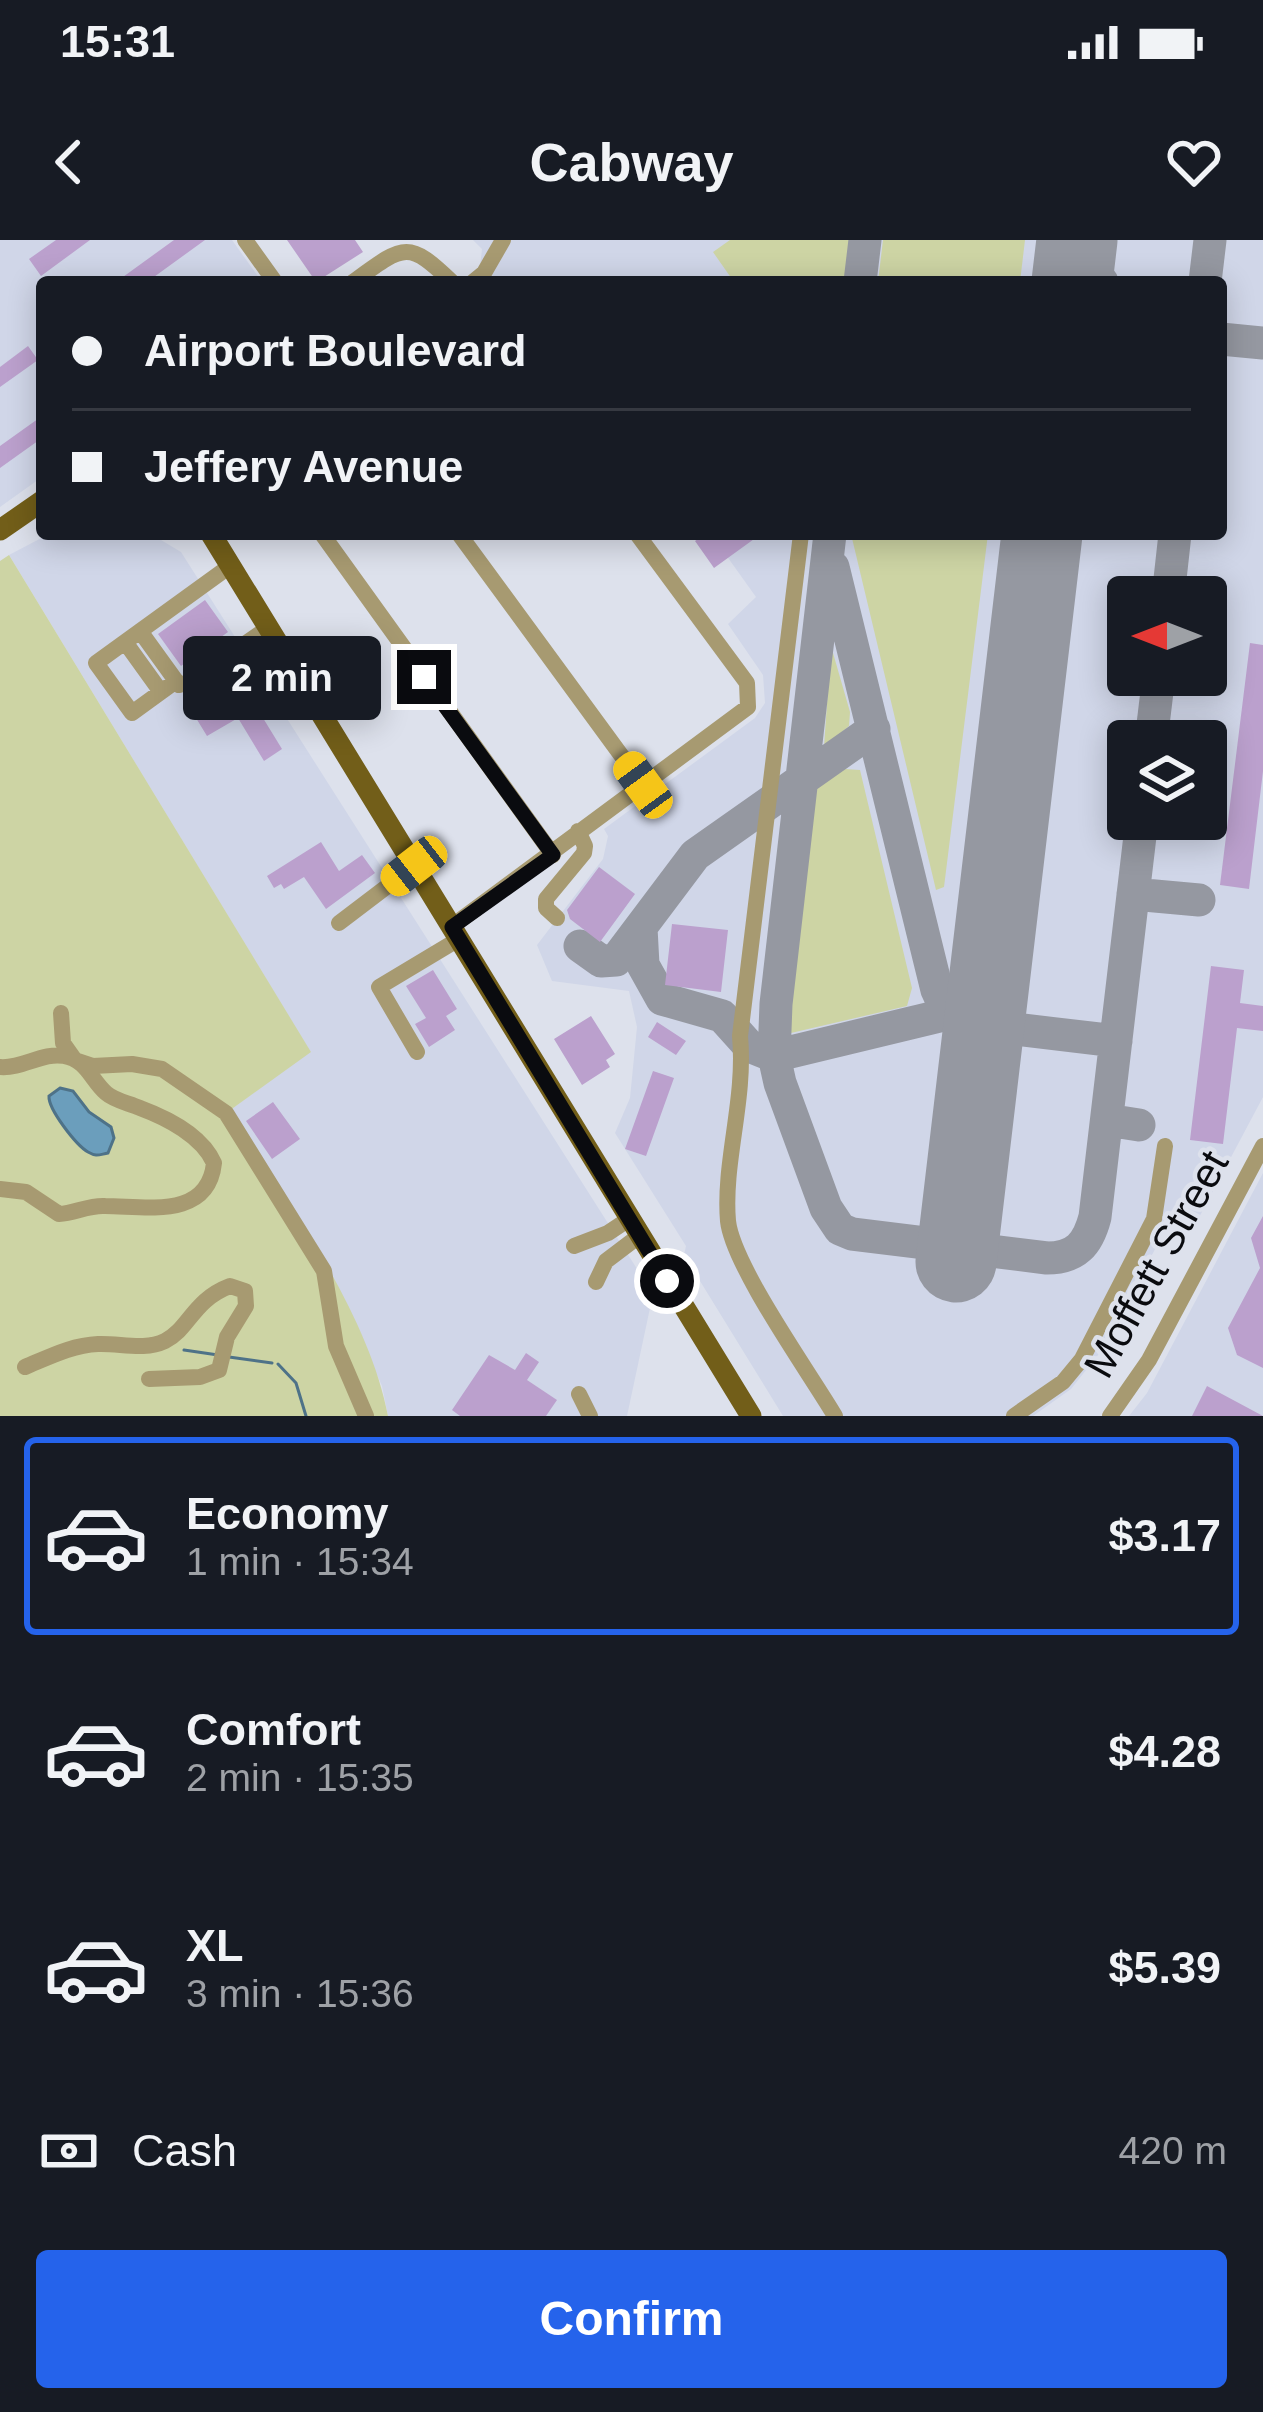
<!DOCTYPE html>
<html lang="en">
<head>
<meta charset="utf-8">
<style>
	:root { --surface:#171b24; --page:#20242c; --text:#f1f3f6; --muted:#9ea1a6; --line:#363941; --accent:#2563eb }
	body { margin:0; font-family:Helvetica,sans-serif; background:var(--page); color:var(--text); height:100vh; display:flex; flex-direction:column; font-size:45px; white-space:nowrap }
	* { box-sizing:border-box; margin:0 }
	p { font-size:39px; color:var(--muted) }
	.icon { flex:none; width:66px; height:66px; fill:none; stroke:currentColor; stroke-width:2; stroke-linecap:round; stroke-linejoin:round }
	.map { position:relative; height:1176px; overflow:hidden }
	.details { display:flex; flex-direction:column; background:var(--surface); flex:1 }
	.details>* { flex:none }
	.top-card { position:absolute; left:36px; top:36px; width:1191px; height:264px; border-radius:12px; box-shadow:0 6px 30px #0003; display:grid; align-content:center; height:264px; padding:0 36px; background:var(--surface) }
	.needle { width:78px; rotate:270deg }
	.fabs { position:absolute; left:1107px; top:336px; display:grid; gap:24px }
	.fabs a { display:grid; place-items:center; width:120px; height:120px; border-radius:12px; background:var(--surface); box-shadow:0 6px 30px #0003; font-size:60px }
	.end { position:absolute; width:54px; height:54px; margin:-27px; border:15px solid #0a0b0f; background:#fff; box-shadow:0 0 0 6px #fff }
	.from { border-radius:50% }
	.bubble { position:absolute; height:84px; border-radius:12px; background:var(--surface); box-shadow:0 6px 30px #0003; font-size:39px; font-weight:600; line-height:84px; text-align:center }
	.car { position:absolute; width:36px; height:72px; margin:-36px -18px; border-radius:15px; box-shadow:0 0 9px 3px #0007; background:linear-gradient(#f5c518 24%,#345 0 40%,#f5c518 0 76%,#345 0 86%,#f5c518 0) }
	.top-card b { display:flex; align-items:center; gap:42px; height:114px; font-size:45px }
	.top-card b+b { border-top:3px solid var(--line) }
	.top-card i { width:30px; height:30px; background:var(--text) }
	ul { padding:21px 0 0; list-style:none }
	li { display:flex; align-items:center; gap:36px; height:198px; margin:0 24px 18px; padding:0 12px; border:6px solid transparent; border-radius:12px }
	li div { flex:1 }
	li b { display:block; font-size:45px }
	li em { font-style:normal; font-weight:600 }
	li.current { border-color:var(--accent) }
	li>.icon { width:108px; height:108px; stroke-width:1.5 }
	.pay { display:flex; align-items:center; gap:30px; height:132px; padding:0 36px; font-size:45px }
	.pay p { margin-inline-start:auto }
	.button { display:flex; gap:24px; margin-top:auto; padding:24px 36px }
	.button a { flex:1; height:138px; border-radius:12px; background:var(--accent); color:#fff; font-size:48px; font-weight:600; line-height:138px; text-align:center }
	.status { display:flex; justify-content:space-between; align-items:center; height:84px; padding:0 60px; background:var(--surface); direction:ltr }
	.status svg { height:33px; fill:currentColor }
	header { display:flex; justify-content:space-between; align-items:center; height:156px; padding:0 36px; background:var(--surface); font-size:54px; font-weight:600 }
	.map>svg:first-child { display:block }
	.built { fill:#d0d6e8; fill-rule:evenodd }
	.green { fill:#cdd4a4 }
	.water { fill:#6b9ebc; stroke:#4e7288; stroke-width:3 }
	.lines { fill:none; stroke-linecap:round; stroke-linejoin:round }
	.stream { stroke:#4e7288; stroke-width:3 }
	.taxiway { stroke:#9598a1; stroke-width:33 }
	.runway { stroke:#9598a1; stroke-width:81 }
	.building { fill:#bba0cd }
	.minor { stroke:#a79a71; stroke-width:16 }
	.major { stroke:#725e19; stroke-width:21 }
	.route { stroke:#0a0b0f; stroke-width:15 }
	.labels { text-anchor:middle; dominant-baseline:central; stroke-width:9; stroke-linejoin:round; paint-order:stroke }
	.street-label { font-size:42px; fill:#0a0b0f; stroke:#dde1ec }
</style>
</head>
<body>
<div class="status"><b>15:31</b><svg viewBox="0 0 49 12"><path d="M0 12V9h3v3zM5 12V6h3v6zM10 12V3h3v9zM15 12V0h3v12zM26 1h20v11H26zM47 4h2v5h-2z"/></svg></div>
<header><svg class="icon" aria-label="back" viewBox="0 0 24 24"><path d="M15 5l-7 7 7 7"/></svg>Cabway<svg class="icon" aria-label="heart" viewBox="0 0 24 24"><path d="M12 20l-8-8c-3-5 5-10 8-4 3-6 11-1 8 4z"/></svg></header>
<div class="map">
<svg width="1263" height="1176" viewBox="0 0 1263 1176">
	<rect width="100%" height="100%" fill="#dde1ec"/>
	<path class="built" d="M0,0H232L262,42H42V237L0,267Z
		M473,0H1263V857L1195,985L1173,975L1102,1110L1071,1149L1033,1176H783L684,1015L686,1006L615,893L630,858L637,787L629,751L552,741L537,705L603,619L608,596L604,589L755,478L765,463L763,435L728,384L756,357L711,294H1221V42H491L480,27L482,9ZM1128,357H1206V435H1128ZM1128,501H1206V579H1128Z
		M49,294H151L181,312L653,1054L627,1176H388L382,1146L329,1029L229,871L310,811L9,315Z
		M1263,933V1176H1129L1147,1153Z"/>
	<path class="green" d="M730,0H851L846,42H734L713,12Z
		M883,0H1025L1020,42H878Z
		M851,294H988L944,647L936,650Z
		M9,315L311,812L229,871C286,961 368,1071 388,1176H0V321Z
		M831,406L850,472L849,486L824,507Z
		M845,529L860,530L912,748L907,766L791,793L787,781L816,546Z"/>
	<path class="water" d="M60,848L73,851L89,872L111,887L114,898L108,913C98,915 97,917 88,912C76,905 48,869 49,856Z"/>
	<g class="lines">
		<path class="stream" d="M184,1110L218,1115
			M229,1117L272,1123
			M278,1124L296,1143L306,1176"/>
		<path class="taxiway" d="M1065,0L1102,42
			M860,42L865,0
			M1205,42L1210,0
			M1221,99L1263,103
			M830,294L776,764L774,816L780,843L826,968L840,989L852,994L1047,1018C1076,1018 1088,1004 1095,977L1142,579
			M833,327L937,750L948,774L963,783L1116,801
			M1168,357L1175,294
			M1151,501L1159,435
			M1133,654L1199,660
			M641,688L643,725L662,759L722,776L749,806L774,816L948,774
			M580,706L601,721L616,720L695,615L874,489
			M1107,880L1139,885"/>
		<path class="runway" d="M1072,42L1077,0
			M956,1022L1042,294"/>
	</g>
	<path class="building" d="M56,0H90L41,36L29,19Z
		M174,0H205L147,42H116Z
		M287,0H355L363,12L316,42Z
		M28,106L38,120L0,147V127Z
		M42,176V198L0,228V206Z
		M705,294H761L714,328L695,301Z
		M205,360L228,392L181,426L158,394Z
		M1250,403L1263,405V531L1249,649L1220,645Z
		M233,431L237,438L243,435L259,462L255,465L282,509L264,521L238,478L207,496L196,478L215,466L206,450Z
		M321,602L339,631L362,615L375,633L326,669L304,637L284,649L281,644L274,648L267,636Z
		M599,627L635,654L600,702L570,679L567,670Z
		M672,684L728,690L721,752L665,745Z
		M1211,726L1244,730L1240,763L1263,766V791L1237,788L1223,904L1190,900Z
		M433,730L457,769L446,776L455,790L429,807L415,784L426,778L406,746Z
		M591,776L615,814L606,820L610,827L582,845L554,799Z
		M657,782L686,801L676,815L648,797Z
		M653,831L674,838L646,916L625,909Z
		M273,862L300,899L272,919L246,881Z
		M1263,976V1128L1237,1115L1228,1088L1260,1028L1251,998Z
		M526,1113L539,1122L527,1140L557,1160L546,1176H460L452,1170L489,1115L515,1130Z
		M1207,1146L1263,1176H1192Z"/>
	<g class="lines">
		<path class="minor" d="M245,0L275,42
			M353,42C405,4 408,0 452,42
			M473,42L484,33L503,0
			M322,294L553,615
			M459,294L643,545
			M801,294L740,796C746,860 723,922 728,981C733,1026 809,1132 835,1176
			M140,391L179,445L190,442L268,388
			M125,402L161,452
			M176,441L132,473L96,423L230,326
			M557,678L546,668V659L584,613L585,606L578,591
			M339,683L414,626
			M451,687L748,467L747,443L637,294
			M61,773L63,803L75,820L93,826L132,824L162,829L226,873L324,1031L336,1106L366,1176
			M417,812L379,747L459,699
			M0,827C22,829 43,812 64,816C87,820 91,840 106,853C115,861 129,863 140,868C167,878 202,896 214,923C208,980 145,966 105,966C89,965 75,973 59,974L26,952L0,949
			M574,1006L608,993L629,979
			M596,1042L606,1021L639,996
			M25,1127C49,1117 72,1105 98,1104C120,1103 144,1111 165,1101C189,1089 193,1060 230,1046L245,1051L246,1066L227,1097L219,1130L200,1137L149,1139
			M579,1154L590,1176
			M1014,1176L1063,1142L1082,1119L1154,979L1165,906
			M1110,1176L1149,1120L1263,906"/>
		<path class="major" d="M0,290L42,261
			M211,294L751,1176"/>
	</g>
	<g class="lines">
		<path class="route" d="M424,437L553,615L452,687L667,1041"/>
	</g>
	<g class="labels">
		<g class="street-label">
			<text transform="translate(1156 1024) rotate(-61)">Moffett Street</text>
		</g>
	</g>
</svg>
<div class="fabs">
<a><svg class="needle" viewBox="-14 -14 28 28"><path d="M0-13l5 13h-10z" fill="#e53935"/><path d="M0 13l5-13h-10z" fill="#9ea1a6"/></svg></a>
<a><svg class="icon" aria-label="layers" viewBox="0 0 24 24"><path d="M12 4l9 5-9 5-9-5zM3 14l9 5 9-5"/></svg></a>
</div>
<i class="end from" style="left:667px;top:1041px"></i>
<i class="end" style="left:424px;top:437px"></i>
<div class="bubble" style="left:183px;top:396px;width:198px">2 min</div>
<i class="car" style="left:643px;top:545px;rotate:324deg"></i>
<i class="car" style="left:414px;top:626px;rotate:232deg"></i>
<div class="top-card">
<b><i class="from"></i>Airport Boulevard</b>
<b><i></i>Jeffery Avenue</b>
</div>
</div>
<section class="details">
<ul>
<li class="current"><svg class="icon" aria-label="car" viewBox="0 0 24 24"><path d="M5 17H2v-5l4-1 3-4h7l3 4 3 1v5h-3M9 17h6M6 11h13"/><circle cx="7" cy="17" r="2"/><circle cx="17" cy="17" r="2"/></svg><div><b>Economy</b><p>1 min · 15:34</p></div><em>$3.17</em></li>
<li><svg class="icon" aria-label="car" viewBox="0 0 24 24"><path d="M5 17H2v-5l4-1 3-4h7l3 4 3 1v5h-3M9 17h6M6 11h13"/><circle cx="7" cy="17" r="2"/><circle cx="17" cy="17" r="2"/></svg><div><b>Comfort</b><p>2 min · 15:35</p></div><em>$4.28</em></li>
<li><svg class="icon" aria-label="car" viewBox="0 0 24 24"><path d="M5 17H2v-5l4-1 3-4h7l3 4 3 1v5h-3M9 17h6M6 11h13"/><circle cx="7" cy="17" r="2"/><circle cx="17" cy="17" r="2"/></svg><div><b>XL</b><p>3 min · 15:36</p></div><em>$5.39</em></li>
</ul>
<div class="pay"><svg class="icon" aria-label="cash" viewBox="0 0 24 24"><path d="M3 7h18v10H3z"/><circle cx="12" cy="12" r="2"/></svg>Cash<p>420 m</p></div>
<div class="button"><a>Confirm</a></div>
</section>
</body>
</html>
